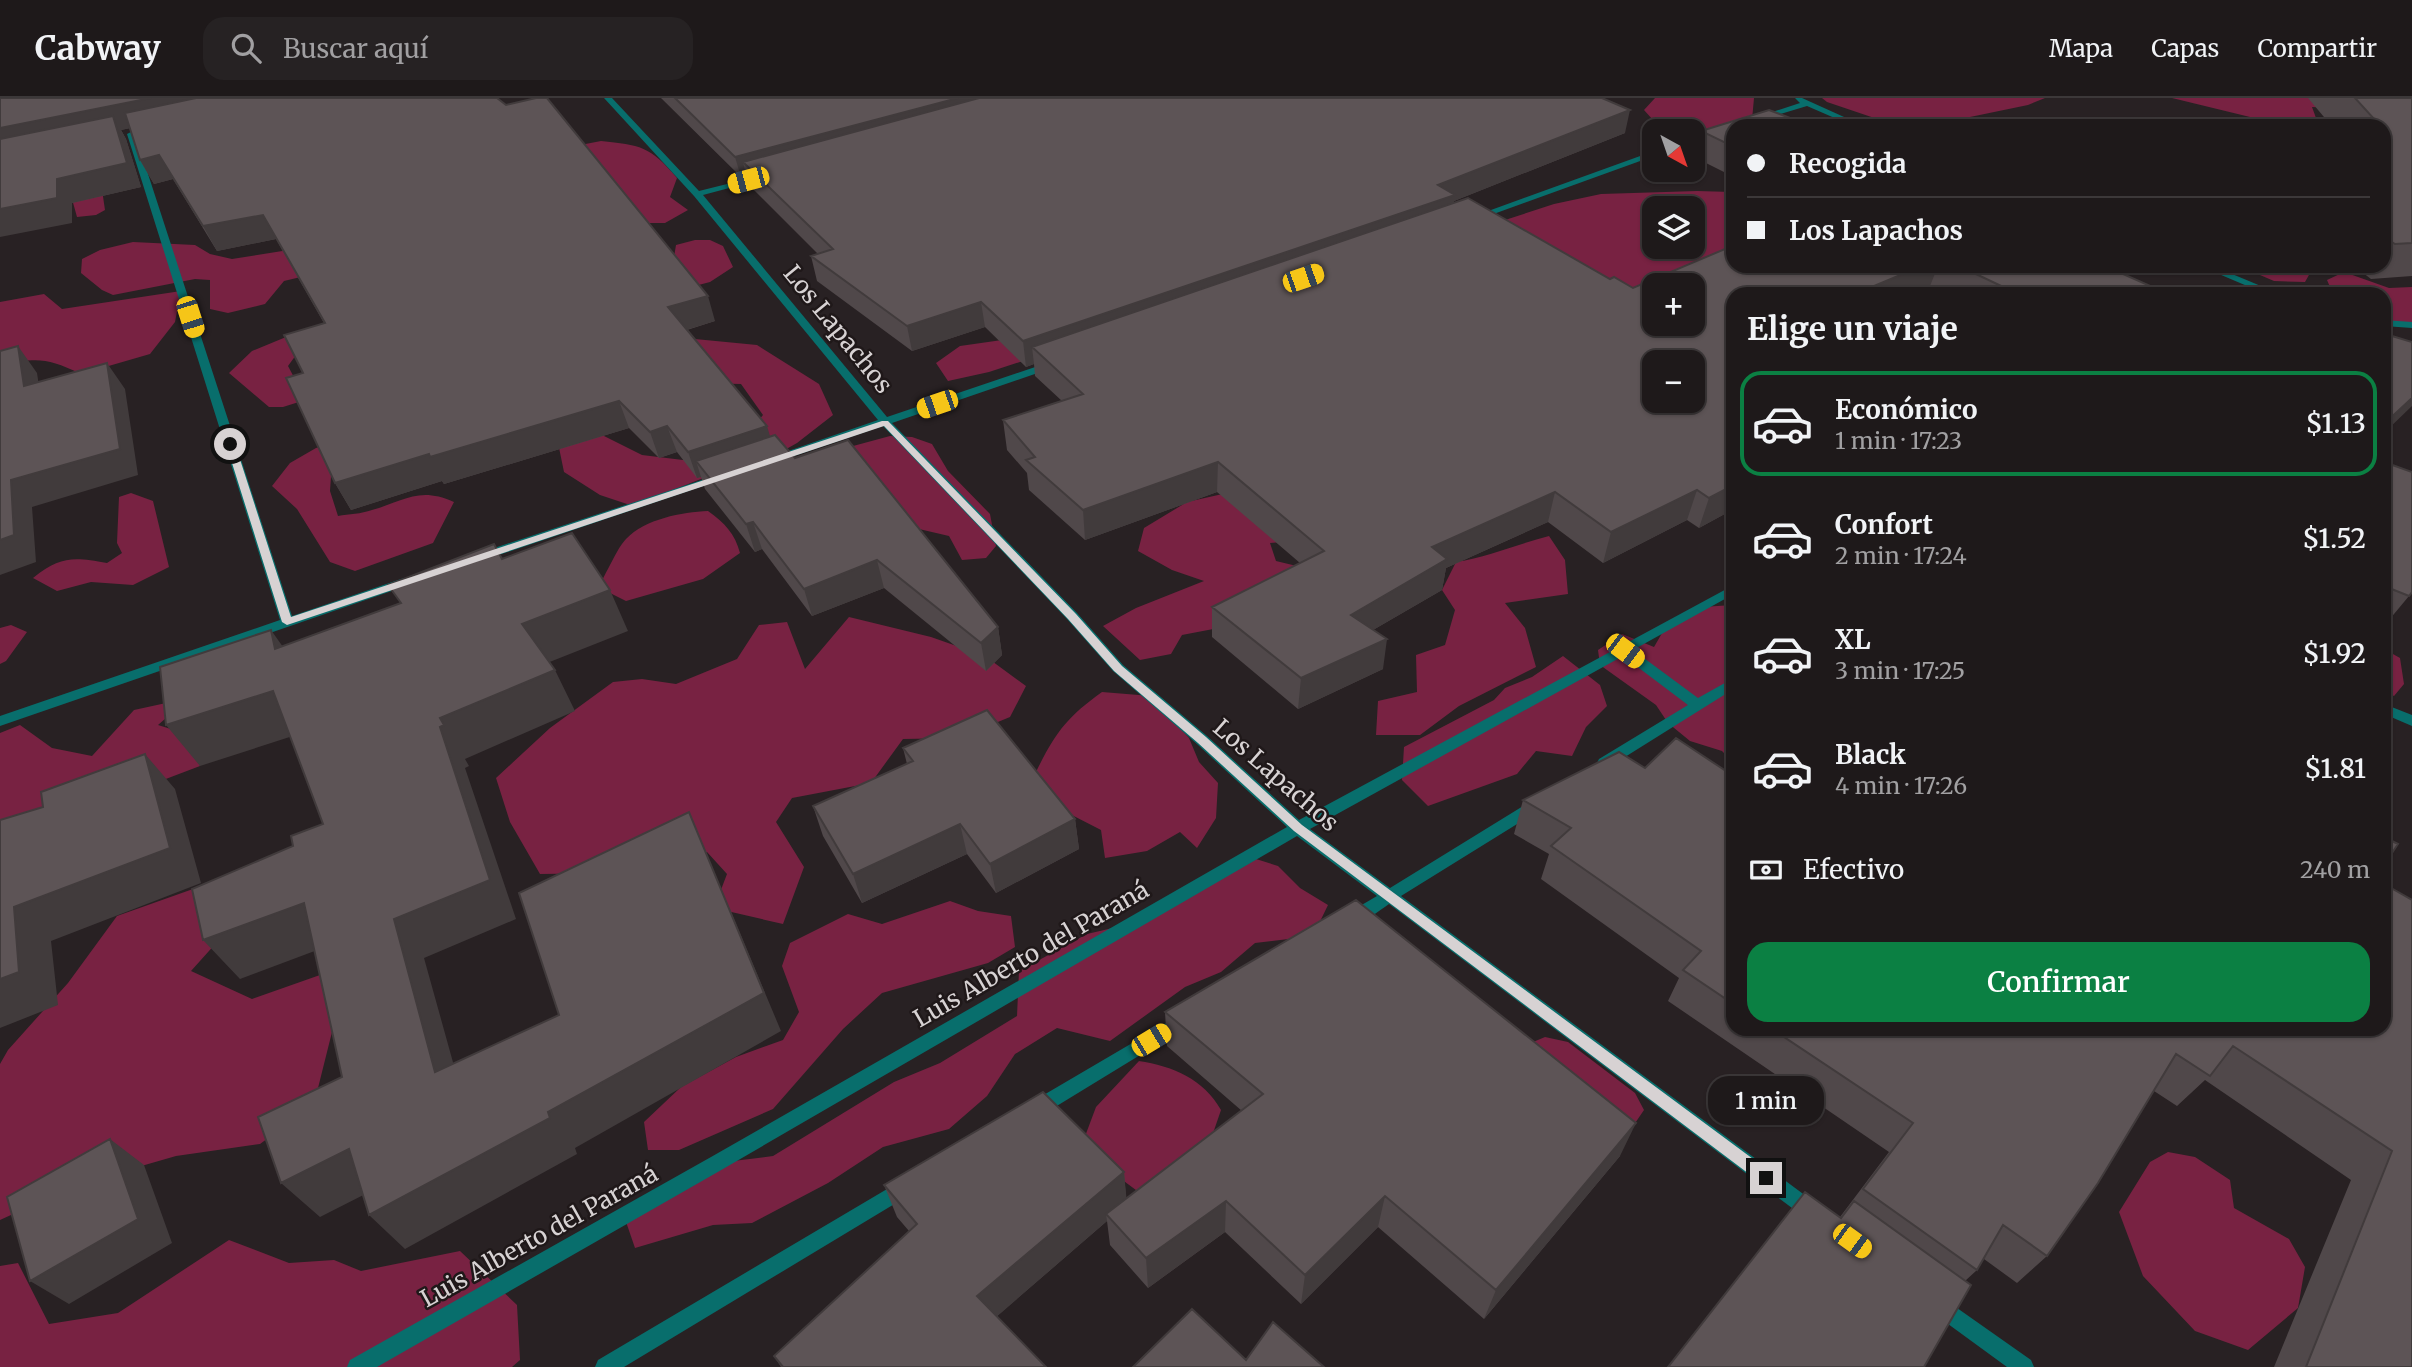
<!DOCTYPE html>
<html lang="es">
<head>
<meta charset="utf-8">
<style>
	:root { --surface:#1e191a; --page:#262223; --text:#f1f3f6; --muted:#a1a0a2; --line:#3c3839; --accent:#0b8043 }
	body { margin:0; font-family:Merriweather,serif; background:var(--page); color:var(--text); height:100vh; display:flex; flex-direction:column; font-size:26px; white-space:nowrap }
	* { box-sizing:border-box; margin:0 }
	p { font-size:23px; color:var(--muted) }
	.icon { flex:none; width:38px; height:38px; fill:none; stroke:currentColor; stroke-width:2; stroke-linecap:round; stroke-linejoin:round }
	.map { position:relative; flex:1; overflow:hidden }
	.sheet { position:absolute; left:1726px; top:189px; width:665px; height:749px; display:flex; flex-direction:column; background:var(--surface); border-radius:21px; box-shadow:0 2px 5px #0004,0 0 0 2px var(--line) }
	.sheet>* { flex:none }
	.hud { position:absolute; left:1726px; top:21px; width:665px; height:154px; border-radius:21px; box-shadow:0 2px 5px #0004,0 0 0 2px var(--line); display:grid; align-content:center; height:154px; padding:0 21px; background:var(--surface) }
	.needle { width:46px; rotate:140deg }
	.controls { position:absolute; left:1642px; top:21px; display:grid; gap:14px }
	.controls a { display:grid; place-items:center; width:63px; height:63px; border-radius:14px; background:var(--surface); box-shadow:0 2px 5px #0004,0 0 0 2px var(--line); font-size:35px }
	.end { position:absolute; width:32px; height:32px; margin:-16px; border:9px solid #d7d2d3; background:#111; box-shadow:0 0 0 4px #111 }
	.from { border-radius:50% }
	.bubble { position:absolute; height:49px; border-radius:21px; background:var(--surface); box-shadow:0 2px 5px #0004,0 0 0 2px var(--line); font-size:23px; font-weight:600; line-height:49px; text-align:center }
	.car { position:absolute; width:21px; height:42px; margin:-21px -10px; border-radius:9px; box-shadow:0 0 5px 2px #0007; background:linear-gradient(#f5c518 24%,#345 0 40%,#f5c518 0 76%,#345 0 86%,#f5c518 0) }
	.hud b { display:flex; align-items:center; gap:24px; height:66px; font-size:26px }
	.hud b+b { border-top:2px solid var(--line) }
	.hud i { width:18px; height:18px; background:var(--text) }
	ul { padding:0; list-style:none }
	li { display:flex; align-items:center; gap:21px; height:105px; margin:0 14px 10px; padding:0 7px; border:4px solid transparent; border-radius:21px }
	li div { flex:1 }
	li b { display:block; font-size:26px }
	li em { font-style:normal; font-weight:600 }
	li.current { border-color:var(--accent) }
	li>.icon { width:63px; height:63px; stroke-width:1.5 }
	h2 { padding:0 21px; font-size:32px; line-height:84px }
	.pay { display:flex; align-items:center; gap:18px; height:77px; padding:0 21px; font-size:26px }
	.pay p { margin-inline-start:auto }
	.primary-button { display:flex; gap:14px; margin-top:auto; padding:14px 21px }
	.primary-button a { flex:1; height:80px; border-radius:21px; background:var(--accent); color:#fff; font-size:28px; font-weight:600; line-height:80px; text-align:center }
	header { display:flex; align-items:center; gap:42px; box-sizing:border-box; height:98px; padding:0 35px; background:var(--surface); border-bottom:2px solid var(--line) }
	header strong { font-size:33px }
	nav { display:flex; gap:38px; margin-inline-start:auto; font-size:24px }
	.search { width:490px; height:63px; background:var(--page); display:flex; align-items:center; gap:18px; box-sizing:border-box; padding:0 24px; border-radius:21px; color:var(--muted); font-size:26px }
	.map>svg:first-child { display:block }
	.forest { fill:#782242; fill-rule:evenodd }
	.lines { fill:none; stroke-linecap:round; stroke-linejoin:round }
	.street { fill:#086e6c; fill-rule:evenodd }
	.wall { fill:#50484a }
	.shaded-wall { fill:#413b3c }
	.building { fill:#5d5456; stroke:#413b3c; stroke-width:2; fill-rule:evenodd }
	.route { fill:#d7d2d3 }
	.labels { text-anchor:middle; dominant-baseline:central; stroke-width:5; stroke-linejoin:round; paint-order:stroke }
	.street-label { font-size:24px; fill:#d7d2d3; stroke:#1f1819 }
</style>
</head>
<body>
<header>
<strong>Cabway</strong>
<div class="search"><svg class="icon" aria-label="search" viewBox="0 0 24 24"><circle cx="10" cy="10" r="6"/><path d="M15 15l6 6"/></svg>Buscar aquí</div>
<nav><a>Mapa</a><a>Capas</a><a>Compartir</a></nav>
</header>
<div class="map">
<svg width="2412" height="1269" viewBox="0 0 2412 1269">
	<rect width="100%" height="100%" fill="#282123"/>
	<path class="forest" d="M1655,0H1754L1752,22C1728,29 1716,45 1692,46V33H1663L1644,12Z
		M1822,0H2045L2028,7L1970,19L1981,28H1898L1827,4Z
		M2172,0H2412L2334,10L2312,9L2316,20L2324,25L2287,28Z
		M601,43C640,47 650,48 677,80L670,99L688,112L665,125H618L570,49Z
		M101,85L105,112L96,117L77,119L72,101Z
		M1697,93L1732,94V162L1620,199L1502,123L1554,106L1601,96ZM1654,110H1692V149H1654Z
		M695,142H710L723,148L733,169L710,184L668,195L676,147Z
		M133,144L195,147L210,156L232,161L339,144L330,172L284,183L265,206L228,215L210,211V182L195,181L113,197L102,192L81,175L82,161L100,152Z
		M2239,168H2314L2305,184L2274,183Z
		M2344,174L2389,190L2412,189V227L2384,221V196H2333L2327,182Z
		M181,193L175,224L150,256L81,276C46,259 37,260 0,267V204L44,196L62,211Z
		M664,238L757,247L819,286L833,317L797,345L760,366L726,371L633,408L600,397L564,374L557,340L588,330L642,357L683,362L747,336L763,317L741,286L700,285Z
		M286,239L296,257L288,268L297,285L321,297L283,309H269L229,275L252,253Z
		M1009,241L1023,263L989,274L948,283L936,265L960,248Z
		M387,332L372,365L331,378L330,393L338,418C349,416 361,416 372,412C404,403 419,388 454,404L433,445L355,473L330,464L297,411L272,388L290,365L316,350Z
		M890,338L912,339L932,346L948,373L990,416L996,448L986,460L962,462L949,438L919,431L906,430L842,351Z
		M1267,386L1317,441L1270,445L1276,463L1305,470L1255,523L1182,537L1171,556L1140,562L1103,528L1136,510L1204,483L1172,472L1138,453L1144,430L1187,404Z
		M131,395L153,403L169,469L133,487L91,484L57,493L33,480C61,458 73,459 107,465L122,455L117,445L119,399Z
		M708,413C725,425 735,436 740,455L703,481L626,503L598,489C606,477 617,450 626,441C645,421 682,414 708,413Z
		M1549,438L1565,462L1568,496L1505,505L1525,530L1536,569L1459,608L1420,637H1376L1378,603L1417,594L1416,557L1445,547L1455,512L1442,492L1456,464C1488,459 1518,446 1549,438Z
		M1732,507V663L1722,653L1690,643L1668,625L1656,607L1600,567L1598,552L1622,536L1654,549L1665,530L1703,509Z
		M849,519L931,539L985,558L1026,588L1010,619L959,640L903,641L871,685L792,700L776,724L804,769L783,826L714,810L727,776L707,754L616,775L540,776L510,724L496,680L550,630L613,584L642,581L676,586L737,561L759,527L787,524L805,571Z
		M11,527L27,534L6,563L0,566V530Z
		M2384,551L2400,560L2404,586L2394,598L2384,593Z
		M1563,558L1600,587L1607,608L1586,629L1572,658L1536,653L1517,676L1428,708L1402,682L1404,649L1494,602L1505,590L1532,579Z
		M1102,594L1151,598L1189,640L1199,664L1218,685L1216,720L1197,750L1180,734L1147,753L1105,760L1101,732L1062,712L1036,674C1055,635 1067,619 1102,594Z
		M189,600L158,627L187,636L200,668L0,744V635L20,627L52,650L92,658L134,612Z
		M1256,761L1278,768L1300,790L1328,807L1313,838L1255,845L1221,874L1185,889L1110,943L1057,930L1015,956L987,998L949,1031L883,1049L828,1085L752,1125L713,1127L635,1150L624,1118L717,1065L773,1058L894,984L940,965L1017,918L1019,873L1087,836L1151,821Z
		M238,775L253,804L191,873L252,901L320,877L338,910L314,1006L260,1046L176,1058L79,1086L0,1122V966L8,952L68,885L117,818Z
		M950,803L978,813L1011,818L1015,849L988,865L882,895L843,931L773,1011L679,1052H648L644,1024L681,989L736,959L783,942L799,914L782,868L790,845L848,816L882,826Z
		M1545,939L1568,944L1589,960L1635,995L1644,1012L1627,1037L1526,947Z
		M1139,963C1172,968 1204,981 1221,1012L1210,1044L1144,1098L1109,1072L1084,1041L1096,1009Z
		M2168,1054L2195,1059L2230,1082L2234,1110L2289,1141L2305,1169L2298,1210L2248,1252L2195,1233L2143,1178L2119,1114L2150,1064Z
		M229,1142L289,1165L334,1162L361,1173L460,1153L517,1207L520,1262L512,1269H0V1168L18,1165L49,1226L118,1215Z"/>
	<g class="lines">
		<path class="street" d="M604,0H612L699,93L767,76V80L703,97L887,319L1047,265H1055V269L892,325L1077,515L1123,567L1207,638L1299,722L1732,488V497L1633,552L1698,600L1732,581V592L1609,669H1599L1597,665L1599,661L1688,607L1623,558L1310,731L1390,790L1528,705H1538L1540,709L1538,713L1401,798L1818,1107L1820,1113L1818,1119L1811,1122L1804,1119L1389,806C1377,814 1362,828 1348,825L1346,820L1348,815L1377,798L1297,738L723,1071L377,1269H347L350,1262L711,1059L1287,729L1197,646L1113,573L1067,521L883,328L776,364H768V360L878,322L694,98Z
			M1795,0H1802L1864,28H1853L1807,8L1741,28H1732V30L1729,28L1800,5Z
			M1718,31L1722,33L1721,35L1692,44V39Z
			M131,34L135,36L292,518L401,481L405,480L411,484L409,487L0,628V618L280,522L127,36Z
			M1654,53V58L1477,122L1469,120Z
			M2200,168H2213L2280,196H2266Z
			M2384,222L2412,224V230L2384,228Z
			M720,376L724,377V381L484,462L480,463L474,459L476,456Z
			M2384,606L2412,617V628L2384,616Z
			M1180,917L1186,919L1188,924L1186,929L1042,1017L1036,1019L1030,1017L1027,1011L1030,1005Z
			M904,1081L911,1084L913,1090L911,1096L624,1269H595L598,1262Z
			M1940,1198L2031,1262L2034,1269H2007L1933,1215L1930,1208L1933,1201Z"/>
	</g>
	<path class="wall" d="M0,0H497L715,223L687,232L770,339L998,529L1002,557L986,573L884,490L812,518L762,451L755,454L705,391L701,379L697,380L677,354L659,360L629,330L444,386L442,383L351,412L335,385L303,275L324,225L276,141L217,153L173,81L154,86L140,62L130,30L121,32L126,41L141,89L72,105V125Z
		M661,0H1602L1625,35L1454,103V105L1610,181L1633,190L1732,168H2105L2162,196H1947L1930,188L1732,196V412L1699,430L1687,422L1603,465L1548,424L1446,470L1442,492L1373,532L1383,571L1298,611L1212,539V509L1300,465L1217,394L1085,442L1029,392L1027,375L1007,352L1003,322L1062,303L1035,278L1034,266L1026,269L985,229L912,253L817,183L811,158L818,156L749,87L746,77L741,79Z
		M2308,0H2412V178L2371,181L2354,168H2384V28L2329,25Z
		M1732,28V78L1694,59L1701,33Z
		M2384,364L2409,498L2384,528Z
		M903,650L1075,721L1079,751L996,795L967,756L862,805L823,738L813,708L907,666Z
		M1645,670L1732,677V931H2384L2412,1269H2274L2351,1082L2205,982L2177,1008L2154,993L2047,1158L2017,1185L1984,1161L1977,1172L1965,1183L1924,1269L1840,1119L1889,1054L1668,903L1679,880L1541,781L1549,756L1514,736L1523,702Z
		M1165,914L1620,1058L1484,1221L1378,1129L1301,1206L1225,1134L1148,1190L1110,1147L1107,1123L997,1218L1046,1269H781L774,1258L909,1133L897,1119L884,1087L1124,1074L1126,1101L1242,1013L1167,948Z"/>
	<path class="shaded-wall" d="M151,0H276L121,32L126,41L141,89L72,105V125L0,139V111L57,81L0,57V30Z
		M958,0H1018L743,64L746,77L741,79L735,59Z
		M1630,12L1625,35L1454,103L1452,121L1032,249L1034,266L1026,269L1023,243L1438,87Z
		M159,57L173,81L154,86L140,62Z
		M263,117L276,141L217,153L203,128Z
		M1922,168H1938L1930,188L1911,196H1855Z
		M708,198L715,223L676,235L668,209Z
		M981,204L985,229L912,253L907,228Z
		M18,248L37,275L43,314L24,288Z
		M107,265L125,291L138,377L32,409L36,464L0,477V442L11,382Z
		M2412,300V308L2384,335V326Z
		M619,303L629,330L444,386L442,383L351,412L335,385L429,356Z
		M667,328L677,354L659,360L650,334Z
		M767,328L775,355L696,363L701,379L697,380L688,354Z
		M1218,364L1217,394L1085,442L1083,412Z
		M1732,388V412L1699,430L1709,400Z
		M1697,392L1687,422L1603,465L1611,434Z
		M1555,394L1548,424L1446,470L1442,492L1347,547L1351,517L1432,449Z
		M753,424L762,451L755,454L746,426Z
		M877,462L884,490L812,518L804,491Z
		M610,492L628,533L542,567L522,526Z
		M998,529L1002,557L986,573L981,545Z
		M271,532L300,573L275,551Z
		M1387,541L1383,571L1298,611L1301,580Z
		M555,572L575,613L465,661L469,668L465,670L516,821L424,860L466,1011L435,974L394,821L440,620Z
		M273,593L302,635L200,668L166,627Z
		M145,656L175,691L201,785L51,843L58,907L0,930V881L14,809Z
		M689,714L781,933L575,1050L577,1056L405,1151L369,1117L548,1014Z
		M1075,721L1079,751L996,795L990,766Z
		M960,726L967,756L862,805L853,776Z
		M304,805L336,845L240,881L203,842Z
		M1636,1025L1620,1058L1484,1221L1496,1192Z
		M110,1041L144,1067L172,1145L69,1206L30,1183Z
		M349,1051L385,1086L320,1119L281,1085Z
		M1124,1074L1127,1106L1106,1116L1107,1123L987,1227L977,1198Z
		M1385,1098L1378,1129L1301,1206L1305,1177Z
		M1226,1103L1225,1134L1148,1190L1146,1160Z"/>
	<path class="building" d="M0,0H151L0,30Z
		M196,0H497L506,7L536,0H547L708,198L668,209L767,328L688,354L667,328L650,334L619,303L430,359L429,356L335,385L286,280L303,275L284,237L325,225L263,117L203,128L159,57L140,62L125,15Z
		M675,0H958L735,59Z
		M979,0H1602L1630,12L1438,87L1455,97L1023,243L981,204L907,228L811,158L833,151L743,64Z
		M2355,0H2412V145L2395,146L2384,139V28H2245L2376,23Z
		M1769,12L1811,28H1732V48L1701,33Z
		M113,18L127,65L57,81V100L0,111V41Z
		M1468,100L1610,181L1614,179L1633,190L1732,148V168H1922L1855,196H1732V335L1728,337L1732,340V388L1709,400L1697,392L1611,434L1555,394L1432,449L1447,461L1351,517L1387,541L1301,580L1212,509L1324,453L1218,364L1083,412L1026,362L1035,359L1003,322L1083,296L1032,249ZM1654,187H1692V226H1654ZM1654,264H1692V303H1654Z
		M1959,168H2105L2164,194L2160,196H2032L2029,195L2026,196H2018Z
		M2392,238L2412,244V300L2384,326V249Z
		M18,248L24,288L107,265L120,351L11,382L14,437L0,442V253Z
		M775,337L795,360L848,342L998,529L981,545L877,462L804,491L753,424L746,426L696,363Z
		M2384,364L2412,374V494L2409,498L2384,488Z
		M572,435L610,492L522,526L555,572L440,620L444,627L440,629L490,782L394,821L435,974L559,917L519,795L689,714L764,895L548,1014L550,1020L369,1117L349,1051L281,1085L258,1019L342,979L304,805L203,842L192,791L293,748L291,738L323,726L273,593L166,627L160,569L271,532L275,551L401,505L388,487L494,446L502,461Z
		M987,612L1075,721L990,766L960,726L853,776L813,708L913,663L903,650Z
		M1676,640L1732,677V905L1683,872L1701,853L1551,748L1571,730L1523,702L1619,654L1645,670Z
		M145,656L170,750L14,809L19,874L0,881V722L43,709L41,694Z
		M2384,739L2398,746L2384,767Z
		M2384,786L2412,802V1269H2306L2392,1053L2233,948L2210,978L2176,956L2098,1085L2047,1158L2003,1127L1977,1172L1863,1091L1913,1025L1772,931H2384Z
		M1356,802L1636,1025L1496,1192L1385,1098L1305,1177L1226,1103L1146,1160L1106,1116L1263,996L1165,914Z
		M1043,994L1124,1074L977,1198L1046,1269H783L774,1258L917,1126L884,1087Z
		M110,1041L138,1121L30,1183L7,1099Z
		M1805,1094L1841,1120L1854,1103L1971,1187L1924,1269H1668Z
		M1192,1211L1246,1262L1273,1224L1324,1269H1133Z"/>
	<path class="route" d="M882,323H888L1076,516L1122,568L1206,639L1302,727L1772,1075L1774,1080L1772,1085H1761L1294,733L1198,645L1114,573L1068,521L884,328L287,527L282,524L226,346L230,343L235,346L291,519Z"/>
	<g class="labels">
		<g class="street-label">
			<text transform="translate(838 231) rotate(51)">Los Lapachos</text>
			<text transform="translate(1276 677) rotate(41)">Los Lapachos</text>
			<text transform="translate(1031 856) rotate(-30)">Luis Alberto del Paraná</text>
			<text transform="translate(539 1138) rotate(-29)">Luis Alberto del Paraná</text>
		</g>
	</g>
</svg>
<div class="controls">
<a><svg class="needle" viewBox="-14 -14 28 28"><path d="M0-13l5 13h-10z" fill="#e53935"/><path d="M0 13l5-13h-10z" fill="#a1a0a2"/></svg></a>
<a><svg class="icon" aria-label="layers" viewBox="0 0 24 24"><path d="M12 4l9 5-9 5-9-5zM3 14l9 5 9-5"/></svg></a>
<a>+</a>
<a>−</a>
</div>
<i class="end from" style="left:230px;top:346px"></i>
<i class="end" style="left:1766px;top:1080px"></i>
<div class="bubble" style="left:1708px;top:978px;width:116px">1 min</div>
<i class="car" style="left:748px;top:82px;rotate:255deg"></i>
<i class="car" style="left:1303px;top:180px;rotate:71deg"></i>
<i class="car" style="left:190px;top:219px;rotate:162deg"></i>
<i class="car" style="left:937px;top:306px;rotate:251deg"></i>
<i class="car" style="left:1625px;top:553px;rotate:127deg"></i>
<i class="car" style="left:1151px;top:942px;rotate:59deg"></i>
<i class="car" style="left:1852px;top:1143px;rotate:126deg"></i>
<div class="hud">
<b><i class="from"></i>Recogida</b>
<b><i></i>Los Lapachos</b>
</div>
<section class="sheet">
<h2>Elige un viaje</h2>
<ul>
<li class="current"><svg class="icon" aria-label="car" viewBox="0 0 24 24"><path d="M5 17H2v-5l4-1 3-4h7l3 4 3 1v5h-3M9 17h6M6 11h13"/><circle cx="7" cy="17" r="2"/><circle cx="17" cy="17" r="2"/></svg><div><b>Económico</b><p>1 min · 17:23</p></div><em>$1.13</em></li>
<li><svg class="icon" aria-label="car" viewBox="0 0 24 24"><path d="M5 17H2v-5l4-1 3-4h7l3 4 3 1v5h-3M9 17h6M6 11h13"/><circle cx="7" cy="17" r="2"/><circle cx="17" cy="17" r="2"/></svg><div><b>Confort</b><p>2 min · 17:24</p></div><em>$1.52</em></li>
<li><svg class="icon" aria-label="car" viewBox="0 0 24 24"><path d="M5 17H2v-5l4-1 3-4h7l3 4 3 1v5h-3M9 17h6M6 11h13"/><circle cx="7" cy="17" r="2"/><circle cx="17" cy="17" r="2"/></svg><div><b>XL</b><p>3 min · 17:25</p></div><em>$1.92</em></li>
<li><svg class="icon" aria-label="car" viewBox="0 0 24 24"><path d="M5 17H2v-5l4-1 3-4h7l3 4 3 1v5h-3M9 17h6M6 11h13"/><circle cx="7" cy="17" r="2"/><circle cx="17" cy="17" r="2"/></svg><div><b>Black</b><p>4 min · 17:26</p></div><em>$1.81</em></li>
</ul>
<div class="pay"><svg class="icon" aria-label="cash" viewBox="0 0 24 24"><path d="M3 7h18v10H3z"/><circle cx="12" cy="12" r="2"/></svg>Efectivo<p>240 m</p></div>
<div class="primary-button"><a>Confirmar</a></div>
</section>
</div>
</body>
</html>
